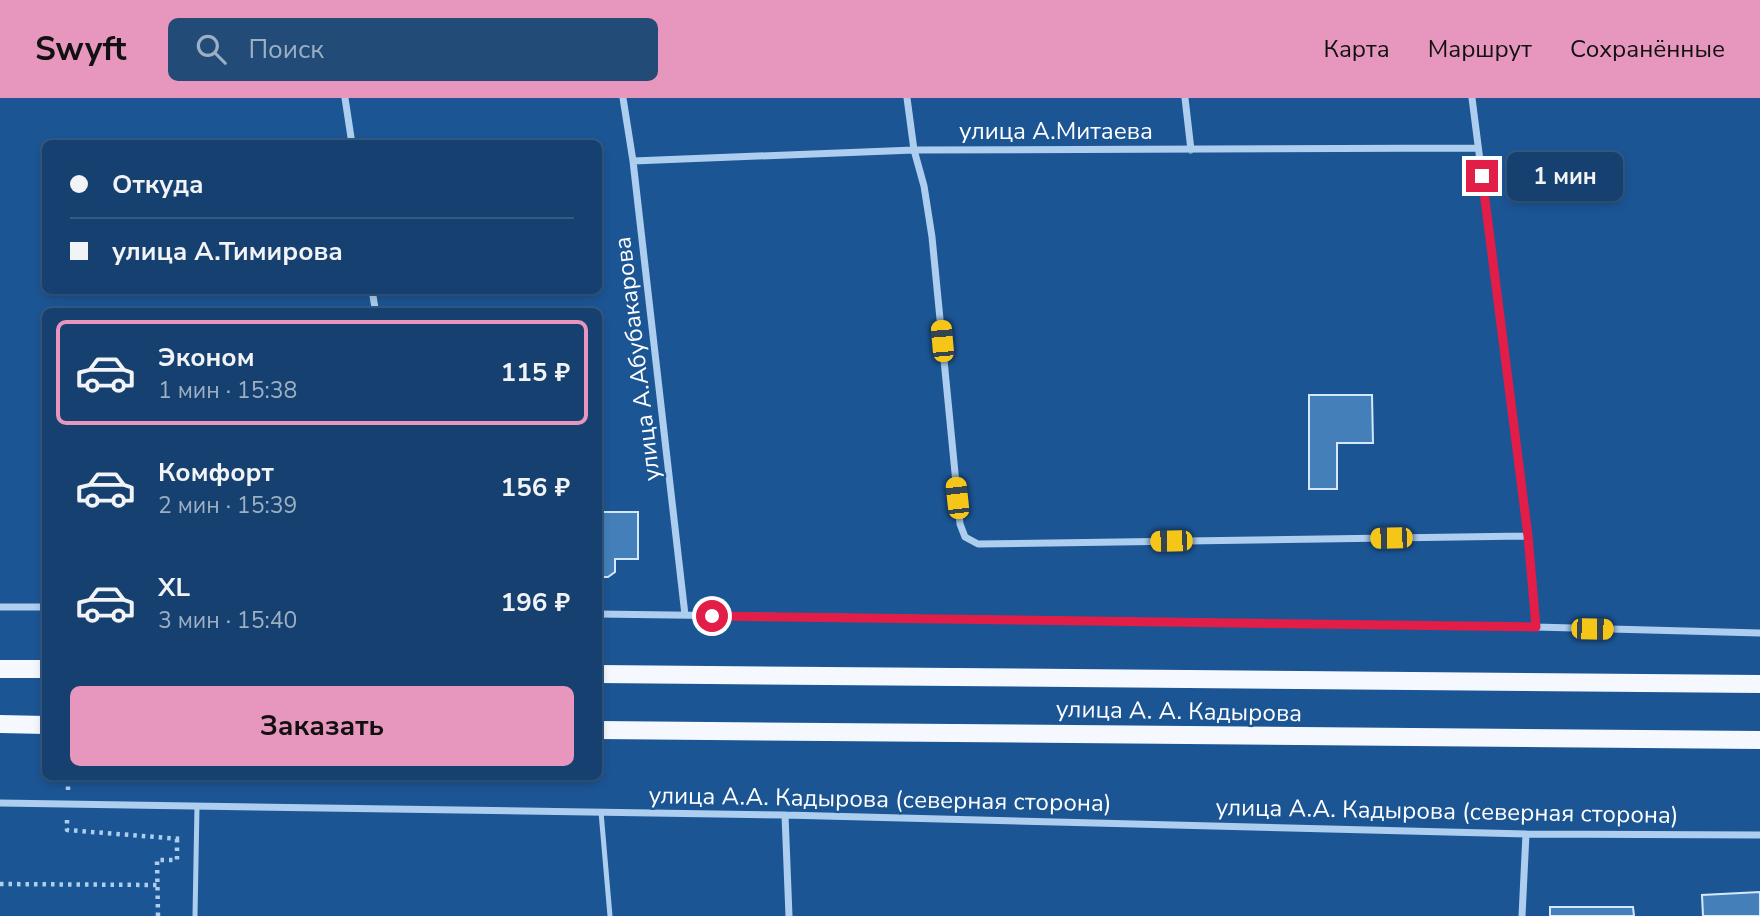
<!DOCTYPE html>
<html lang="ru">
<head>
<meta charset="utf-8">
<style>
	:root { --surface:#15406f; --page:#224b77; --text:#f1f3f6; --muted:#9dafc3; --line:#345982; --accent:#e797bd }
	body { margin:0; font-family:"Nunito Sans",sans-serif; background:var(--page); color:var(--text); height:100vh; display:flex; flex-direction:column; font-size:26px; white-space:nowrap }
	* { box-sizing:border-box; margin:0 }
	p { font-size:23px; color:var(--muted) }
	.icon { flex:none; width:38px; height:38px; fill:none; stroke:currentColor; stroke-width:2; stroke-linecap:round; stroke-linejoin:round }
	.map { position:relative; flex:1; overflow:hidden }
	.details { position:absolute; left:42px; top:210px; width:560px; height:472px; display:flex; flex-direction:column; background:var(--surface); border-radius:10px; box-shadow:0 4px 10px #0003,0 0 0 2px var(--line) }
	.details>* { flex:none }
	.top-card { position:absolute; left:42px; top:42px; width:560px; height:154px; border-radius:10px; box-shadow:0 4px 10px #0003,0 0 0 2px var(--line); display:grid; align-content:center; height:154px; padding:0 28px; background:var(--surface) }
	.end { position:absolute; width:32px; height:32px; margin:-16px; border:9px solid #e11d48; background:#fff; box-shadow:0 0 0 4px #fff }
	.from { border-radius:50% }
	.bubble { position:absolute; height:49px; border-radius:10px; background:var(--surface); box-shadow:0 4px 10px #0003,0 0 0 2px var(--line); font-size:23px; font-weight:700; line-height:49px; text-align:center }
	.car { position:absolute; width:21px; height:42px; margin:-21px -10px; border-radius:9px; box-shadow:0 0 5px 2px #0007; background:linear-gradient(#f5c518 24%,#345 0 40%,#f5c518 0 76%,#345 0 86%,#f5c518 0) }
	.top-card b { display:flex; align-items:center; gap:24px; height:66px; font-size:26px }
	.top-card b+b { border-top:2px solid var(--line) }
	.top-card i { width:18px; height:18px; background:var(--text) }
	ul { padding:12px 0 0; list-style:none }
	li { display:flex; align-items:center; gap:21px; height:105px; margin:0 14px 10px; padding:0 14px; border:4px solid transparent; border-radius:10px }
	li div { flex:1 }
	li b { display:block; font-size:26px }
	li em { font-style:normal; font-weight:700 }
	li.current { border-color:var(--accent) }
	li>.icon { width:63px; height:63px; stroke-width:1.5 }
	.cta { display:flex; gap:14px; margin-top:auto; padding:14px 28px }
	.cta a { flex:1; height:80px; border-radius:10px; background:var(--accent); color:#111; font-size:28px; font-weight:700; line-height:80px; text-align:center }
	header { display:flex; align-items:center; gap:42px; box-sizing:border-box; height:98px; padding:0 35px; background:var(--accent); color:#111 }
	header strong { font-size:33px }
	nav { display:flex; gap:38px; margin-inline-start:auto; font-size:24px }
	.search { width:490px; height:63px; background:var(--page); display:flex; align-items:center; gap:18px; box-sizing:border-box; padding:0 24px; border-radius:10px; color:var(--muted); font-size:26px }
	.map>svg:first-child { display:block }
	.building { fill:#447fba; stroke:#d4e7fb; stroke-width:2 }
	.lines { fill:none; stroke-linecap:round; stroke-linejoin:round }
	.path { stroke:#adceef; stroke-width:4.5; stroke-dasharray:3.5 5; stroke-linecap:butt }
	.service { stroke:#adceef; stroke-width:5 }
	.minor { stroke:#adceef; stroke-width:7 }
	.primary { stroke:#f5f9ff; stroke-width:18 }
	.route { stroke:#e11d48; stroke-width:9 }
	.labels { text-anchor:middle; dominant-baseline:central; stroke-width:5; stroke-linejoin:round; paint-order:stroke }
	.street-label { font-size:24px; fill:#fff; stroke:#1c5594 }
</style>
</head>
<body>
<header>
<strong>Swyft</strong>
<div class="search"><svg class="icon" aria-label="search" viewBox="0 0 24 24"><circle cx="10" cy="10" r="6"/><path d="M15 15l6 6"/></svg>Поиск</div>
<nav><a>Карта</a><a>Маршрут</a><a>Сохранённые</a></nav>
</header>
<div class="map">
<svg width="1760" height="818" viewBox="0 0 1760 818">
	<rect width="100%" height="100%" fill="#1c5594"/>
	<path class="building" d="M1309,297H1372L1373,345H1337V391H1309Z
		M598,414H638V461H615V474L608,479H598Z
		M1760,794V818H1703L1702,797Z
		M1550,809H1633L1634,818H1550Z"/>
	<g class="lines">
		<path class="path" d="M68,692V679
			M67,722V732L181,741
			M0,786L158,787
			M158,818L157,762H177V741"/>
		<path class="service" d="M601,714L610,818
			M195,818L197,708"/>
		<path class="minor" d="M345,0L352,46
			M623,0L633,63L685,517
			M907,0L914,52L924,88L932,139L960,426L965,439L978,446L1528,438
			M1185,0L1191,52
			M1472,0L1528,438L1536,529
			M633,63L914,52L1478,50
			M372,192L375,210
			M0,509H46
			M598,516L1536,529L1760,535
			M0,705L785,717L1526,736L1760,737
			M785,717L789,818
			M1522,818L1526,736"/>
		<path class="primary" d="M0,571H46
			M598,576L1760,586
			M0,626L46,627
			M598,632L1760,642"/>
	</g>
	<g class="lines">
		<path class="route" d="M712,518L1536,529L1528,438L1482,78"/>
	</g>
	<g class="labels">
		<g class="street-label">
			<text x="1056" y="33">улица А.Митаева</text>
			<text transform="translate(637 261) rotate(-97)">улица А.Абубакарова</text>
			<text transform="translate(1179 613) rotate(1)">улица А. А. Кадырова</text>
			<text transform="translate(880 701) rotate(1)">улица А.А. Кадырова (северная сторона)</text>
			<text transform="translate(1447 713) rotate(1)">улица А.А. Кадырова (северная сторона)</text>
		</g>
	</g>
</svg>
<i class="end from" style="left:712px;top:518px"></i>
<i class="end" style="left:1482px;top:78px"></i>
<div class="bubble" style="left:1507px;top:54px;width:116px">1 мин</div>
<i class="car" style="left:942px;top:243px;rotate:355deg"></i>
<i class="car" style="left:957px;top:400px;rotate:354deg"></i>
<i class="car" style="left:1391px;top:440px;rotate:269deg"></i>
<i class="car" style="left:1171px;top:443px;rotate:269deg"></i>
<i class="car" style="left:1592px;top:531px;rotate:91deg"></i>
<div class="top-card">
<b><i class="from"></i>Откуда</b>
<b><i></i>улица А.Тимирова</b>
</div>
<section class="details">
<ul>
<li class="current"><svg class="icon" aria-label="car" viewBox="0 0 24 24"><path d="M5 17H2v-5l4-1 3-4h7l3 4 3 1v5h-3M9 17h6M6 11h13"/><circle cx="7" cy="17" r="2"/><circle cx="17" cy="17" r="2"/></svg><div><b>Эконом</b><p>1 мин · 15:38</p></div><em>115 ₽</em></li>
<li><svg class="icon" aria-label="car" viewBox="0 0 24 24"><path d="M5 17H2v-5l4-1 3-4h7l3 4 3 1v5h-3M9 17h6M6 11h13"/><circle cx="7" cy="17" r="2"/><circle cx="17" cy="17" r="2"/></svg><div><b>Комфорт</b><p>2 мин · 15:39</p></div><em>156 ₽</em></li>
<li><svg class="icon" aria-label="car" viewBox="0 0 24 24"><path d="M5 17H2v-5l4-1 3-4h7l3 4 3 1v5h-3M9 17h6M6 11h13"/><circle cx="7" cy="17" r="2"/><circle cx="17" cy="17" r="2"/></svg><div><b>XL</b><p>3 мин · 15:40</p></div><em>196 ₽</em></li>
</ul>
<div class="cta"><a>Заказать</a></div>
</section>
</div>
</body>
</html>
